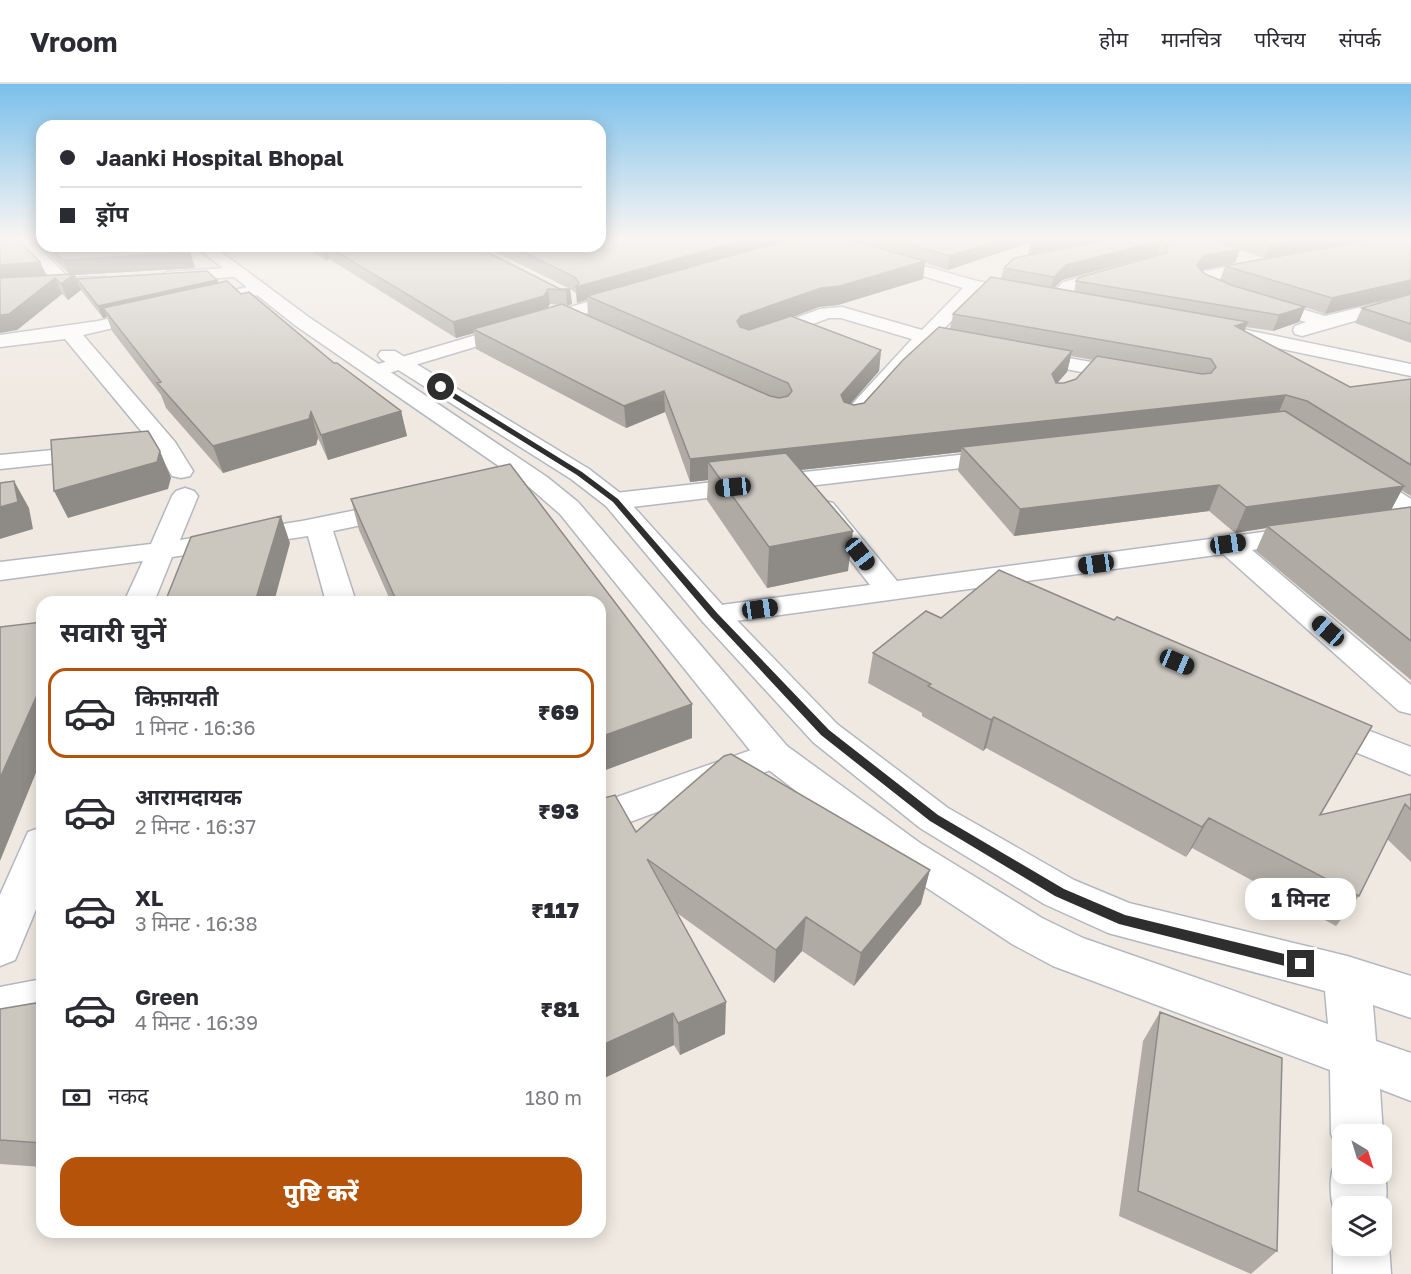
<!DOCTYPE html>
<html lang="hi">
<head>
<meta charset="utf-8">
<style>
	:root { --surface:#fff; --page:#f2f2f3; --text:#2b2b33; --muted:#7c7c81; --line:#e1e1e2; --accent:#b45309 }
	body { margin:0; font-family:"Golos Text","Noto Sans Devanagari",sans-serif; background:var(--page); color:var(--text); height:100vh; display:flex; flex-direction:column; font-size:22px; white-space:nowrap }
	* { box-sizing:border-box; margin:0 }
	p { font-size:20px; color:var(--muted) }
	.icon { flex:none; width:33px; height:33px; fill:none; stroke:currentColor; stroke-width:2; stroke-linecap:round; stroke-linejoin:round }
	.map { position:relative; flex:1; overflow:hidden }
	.sheet { position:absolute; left:36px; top:512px; width:570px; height:642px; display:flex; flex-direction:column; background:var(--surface); border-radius:18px; box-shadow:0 3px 15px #0003 }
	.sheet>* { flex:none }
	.hud { position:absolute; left:36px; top:36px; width:570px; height:132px; border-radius:18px; box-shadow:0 3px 15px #0003; display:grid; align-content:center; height:132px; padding:0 24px; background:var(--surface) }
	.needle { width:39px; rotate:142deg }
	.fabs { position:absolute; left:1332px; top:1040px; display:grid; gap:12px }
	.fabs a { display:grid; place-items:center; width:60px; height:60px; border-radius:12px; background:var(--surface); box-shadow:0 3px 15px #0003; font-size:30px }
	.end { position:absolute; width:27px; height:27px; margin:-14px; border:8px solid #2e2e2e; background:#fff; box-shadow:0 0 0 3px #fff }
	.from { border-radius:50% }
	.bubble { position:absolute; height:42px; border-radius:18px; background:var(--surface); box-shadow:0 3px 15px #0003; font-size:20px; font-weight:800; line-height:42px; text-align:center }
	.car { position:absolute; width:18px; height:36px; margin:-18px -9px; border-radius:8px; box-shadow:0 0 4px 2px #0007; background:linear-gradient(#222 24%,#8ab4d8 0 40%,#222 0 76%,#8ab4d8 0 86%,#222 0) }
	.hud b { display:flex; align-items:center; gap:21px; height:57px; font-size:22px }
	.hud b+b { border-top:2px solid var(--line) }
	.hud i { width:15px; height:15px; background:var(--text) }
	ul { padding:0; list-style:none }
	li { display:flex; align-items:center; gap:18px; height:90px; margin:0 12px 9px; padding:0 12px; border:3px solid transparent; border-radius:18px }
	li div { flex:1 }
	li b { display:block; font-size:22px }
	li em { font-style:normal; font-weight:800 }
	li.selected { border-color:var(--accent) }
	li>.icon { width:54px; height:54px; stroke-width:1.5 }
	h2 { padding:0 24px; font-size:27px; line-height:72px }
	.pay { display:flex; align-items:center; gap:15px; height:66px; padding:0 24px; font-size:22px }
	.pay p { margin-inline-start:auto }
	.action { display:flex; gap:12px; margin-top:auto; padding:12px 24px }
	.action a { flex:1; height:69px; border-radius:18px; background:var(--accent); color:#fff; font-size:24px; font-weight:800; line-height:69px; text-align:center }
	header { display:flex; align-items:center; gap:36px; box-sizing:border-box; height:84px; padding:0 30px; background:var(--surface); border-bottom:2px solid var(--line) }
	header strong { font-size:28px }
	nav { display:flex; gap:33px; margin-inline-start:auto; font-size:21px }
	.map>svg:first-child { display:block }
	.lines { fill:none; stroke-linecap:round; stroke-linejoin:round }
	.street-casing { stroke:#b4b7c1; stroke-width:3 }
	.secondary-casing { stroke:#b4b7c1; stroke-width:3 }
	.street { fill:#fff; fill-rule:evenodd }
	.secondary { fill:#fff; fill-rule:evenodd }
	.wall { fill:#afaba4; fill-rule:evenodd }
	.shaded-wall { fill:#8e8b86 }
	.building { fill:#cbc7bf; stroke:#8e8b86; stroke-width:1.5 }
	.route { fill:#2e2e2e }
</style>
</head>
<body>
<header>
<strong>Vroom</strong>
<nav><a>होम</a><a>मानचित्र</a><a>परिचय</a><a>संपर्क</a></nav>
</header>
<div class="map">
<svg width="1411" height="1190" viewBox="0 0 1411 1190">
	<rect width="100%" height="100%" fill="#efe9e1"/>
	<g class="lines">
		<g class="street-casing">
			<path id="street" d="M13,154H29L69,194L106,193L108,197L106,201L100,202L59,203Z
				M804,154H826L977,197L1032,207L1035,211L1032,215L1026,216L979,208L939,250L977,258L980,262L977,266L970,268L930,260L860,339L852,341L844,339L841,334L844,329L912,255L841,234H829L764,258L757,256L754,252L757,248L820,225L842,223L922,246L963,204L806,157Z
				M1268,175L1274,177L1276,180L1274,183L1213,196L1223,201L1325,232L1411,211V221L1302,252L1295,250L1293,246L1295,242L1306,238L1211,209L1194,196L1200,188Z
				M240,183L248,188L246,192L167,198L159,193L167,188Z
				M1120,183L1126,184L1128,188L1126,192C1112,195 1086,199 1075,206C1064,212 1064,225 1049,221L1046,217L1063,198Z
				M260,200L266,201L269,205L266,209L83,251L175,358L193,387L190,392L181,394L172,392L157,366L65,255L0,263V251L98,237Z
				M631,205L637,206L640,210L637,214L382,291L375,293L368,291L365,287L368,283Z
				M1213,239L1411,280V292L1206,249L1204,245L1206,241Z
				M1024,266L1130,285L1137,287L1140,291L1137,295L1130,297L1017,276L1014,272L1017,268Z
				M96,362L104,364L108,369L104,374L0,385V371Z
				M1004,366L1012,368L1016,373L1012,378L615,425L606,422L602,417L606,412L615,409Z
				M1357,384L1366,386L1411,415V435L1402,433L1348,396L1345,391L1348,386Z
				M185,404L194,407L198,412L180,456L302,437L401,417L410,419L414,425L410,431L333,447L356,518H326L308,452L172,473L154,518H124L143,477L0,496V478L151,460L172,412L176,407Z
				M824,417L833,419L897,497L1307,442L1317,444L1321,450L1317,456L1252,466L1411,601V630L1399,627L1223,470L714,540L703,538L699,531L703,524L714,522L870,501L811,425L815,419Z
				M1321,628L1411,663V691L1309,649L1304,640L1309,631Z
				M774,658L787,662L792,671L787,680L600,749V719Z
				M42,743V811L15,876L0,882V811L28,748Z
				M42,895V937L0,945V903Z"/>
		</g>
		<g class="secondary-casing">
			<path id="secondary" d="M195,162H213L310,234L547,393L578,418L787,662L920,759L1042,834L1083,854L1328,940L1325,907L1108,849L1044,820L920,744L813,658L703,538L606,422L571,395L381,275L378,271L381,267H395L589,385L624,412L725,524L837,640L948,724L1074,796L1129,819L1347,872L1411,892V934L1373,921L1376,957L1411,969V1017L1380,1005L1383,1050L1382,1053V1050H1342V1089H1382V1082C1388,1097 1388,1118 1382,1133V1122H1342V1161H1382V1143L1389,1161L1391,1190H1333V1161L1341,1142C1329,1124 1325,1085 1342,1069L1339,1068L1331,1050L1330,986L1053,882L1012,860L892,781L761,680L560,430L529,403L296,242Z"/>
		</g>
		<use href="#street" class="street"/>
		<use href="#secondary" class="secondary"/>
	</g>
	<path class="wall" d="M32,154H42V162H182L190,168L195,184L75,191L81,206L68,216L62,210L17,246L40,178L47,192L69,190Z
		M600,154H1116L1028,171L1031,158L948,186L925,179L923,195L838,221L819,223L793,233L881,266L879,287L850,320L854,321L864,319L950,245L953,230L1001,195L1004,184L1119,154H1374L1265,174L1240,166L1235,179L1201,186L1205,190L1220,196L1225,182L1411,154V210L1325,230L1305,223L1299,238L1273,247L1246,243L1244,247L1350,303L1411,295V412L1401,406L1391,426L1411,423V596L1256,467L1266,444L1235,449L1209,427L1014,452L958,387L961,368L801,386L848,487L767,504L707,416L708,396L690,398L665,328L626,344L476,265L474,249L456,254L329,175L326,176L303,162H475L560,205H570L483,162H600ZM1156,171H1157L1076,197L1074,208L1054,204L1062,196ZM1225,199L1275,214L1234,202ZM570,205L576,209L577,219L587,216L588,231L741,299L565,221L572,220ZM550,220L560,221L547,224ZM1071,272L1093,276L1076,295L1064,299H1057L1067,288Z
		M77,195L218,199L241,210L334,279L401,327L407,352L328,376L318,354L316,361L223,389L166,324L161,311L112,247L107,233L103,234L81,206Z
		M1411,210V259L1355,239L1362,224Z
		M510,380L692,620V654L600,688V518H391L359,446L351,415Z
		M873,569L1320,731L1411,710V778L1387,755L1359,812L1336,842L1192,764L1186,773L986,664L983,667L922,632V629L868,599Z
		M600,694L602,715L636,748L921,820L854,902L802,867L774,899L677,829L725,950L680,971L674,961L600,996Z
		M42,918V1083L0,1080V925Z
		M1160,928L1277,1167L1251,1190L1119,1132L1143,957Z"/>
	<path class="shaded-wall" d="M751,154H798L587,212V216L577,219L576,203Z
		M1007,154H1116L1028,171L1031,158L948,186L950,172Z
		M1305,154H1374L1265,174L1270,160Z
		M1160,157L1156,171L1062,196L1050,208L1054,193L1066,181Z
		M323,162H325L329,175L326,176Z
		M1240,165L1235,179L1198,187L1197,182L1203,172Z
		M190,168L195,184L75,191L81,206L68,216L61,200L70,192L63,176Z
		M925,177L923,195L838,221L819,223L740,252L737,237L741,232L821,204Z
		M40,178L47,193L0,197V181Z
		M55,194L62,210L17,246L0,249V231Z
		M217,196L221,207L103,224L107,233L103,234L98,222Z
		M1411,196V210L1325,230L1332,214Z
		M548,205L550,220L545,228L473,245L474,249L456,254L453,238Z
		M570,205L572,220L567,222L566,206Z
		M1305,223L1299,238L1273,247L1279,231Z
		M1248,238L1240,258L1235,242Z
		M881,266L879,287L839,333L841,311Z
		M1072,267L1067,288L1046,312L1052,290Z
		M664,307L665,328L626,344L624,322Z
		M1286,311L1277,333L962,363L961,368L720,395L708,378V396L690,398V375Z
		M401,327L407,352L328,376L321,351Z
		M311,328L318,354L316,361L223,389L213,362Z
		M160,367L171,394L168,405L68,434L54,407Z
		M14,397L29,424L33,445L0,455V423Z
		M1219,401L1209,427L1014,452L1020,425Z
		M1404,402L1390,428L1267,442L1266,444L1235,449L1246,423Z
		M281,432L290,459L274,518H255Z
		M853,447L848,487L767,504L769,463Z
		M42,600V674L0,777V694Z
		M692,620V654L600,688V653Z
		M994,633L986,664L983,667L991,636Z
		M600,694L602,716L600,717Z
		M1209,734L1192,764L1186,773L1202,743Z
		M930,786L921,820L854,902L861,869Z
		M806,833L802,867L774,899L776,866Z
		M726,918L725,950L680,971L678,939Z
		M673,929L674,961L600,996V962Z"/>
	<path class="building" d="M0,154H17L40,178L0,181Z
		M600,154H751L576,203L579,199L575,193L510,162H600Z
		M794,154H843L925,177L840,202L821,204L741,232L737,237L740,243L749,246L791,232L881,266L841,311L844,318L854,321L864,319L903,276L939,243L1072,267L1052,290L1056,299H1064L1076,295L1097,272L1202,290L1211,289L1216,283L1211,275L953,230L991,193L1248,238L1235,242L1350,303L1411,295V381L1307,317L1286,311L690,375L664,307L624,322L473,245L562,220L770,312L779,314L788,312L792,307L788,299L587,212Z
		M886,154H1007L950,172Z
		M1035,154H1050L1031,157Z
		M1119,154H1206L1240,165L1203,172L1197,182L1205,190L1234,202L1305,223L1279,231L1076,197L1080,193L1166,169L1169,163L1160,157L1066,181L1054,193L1004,184L1014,174Z
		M1251,154H1305L1270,160Z
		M1380,154H1411V196L1332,214L1225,182Z
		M49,162H182L190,168L63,176Z
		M327,162H475L560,205H570L566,206L548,205L544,212L453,238Z
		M207,187L217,196L98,222L77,195Z
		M74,190L61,200L55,194L9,230L0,231V194Z
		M227,197L241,210L249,208L334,279H337L401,327L321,351L311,328L309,335L213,362L157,299L161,298L103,224Z
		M1411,210V240L1362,224Z
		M1285,327L1404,402L1246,423L1219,401L1020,425L962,363Z
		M148,347L160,367L157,378L54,407L51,356Z
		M786,369L853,447L769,463L708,378Z
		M510,380L692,620L600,653V518H397L351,415Z
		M14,397L18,418L0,423V399Z
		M1411,423V557L1267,442Z
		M281,432L255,518H165L191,453Z
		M999,486L1114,536L1117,533L1372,642L1320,731L1411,710V726L1405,720L1359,812L1209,734L1202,743L994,633L991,636L928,602L931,600L873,569L926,527L941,534Z
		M42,538V600L0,694V543Z
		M731,670L930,786L861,869L806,833L776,866L647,775L726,918L678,939L673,929L600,962V715L615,711L636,748L724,672Z
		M42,918V1059L0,1056V925Z
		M1160,928L1282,974L1277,1167L1138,1107Z"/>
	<linearGradient id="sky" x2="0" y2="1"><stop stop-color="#7abfeb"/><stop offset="0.48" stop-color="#f8f5f2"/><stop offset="1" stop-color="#f8f5f2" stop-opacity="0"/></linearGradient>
	<rect width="1411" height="320" fill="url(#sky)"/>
	<path class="route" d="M438,302H443L582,388L618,415L717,529L829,646L938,731L1064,805L1125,831L1301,874L1305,876L1307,880L1305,884L1301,886L1119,840L1055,812L930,737L821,651L711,533L613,418L577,391L438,305Z"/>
</svg>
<div class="fabs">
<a><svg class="needle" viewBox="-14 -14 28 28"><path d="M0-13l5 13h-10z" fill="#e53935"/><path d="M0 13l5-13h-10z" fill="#7c7c81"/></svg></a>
<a><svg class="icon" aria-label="layers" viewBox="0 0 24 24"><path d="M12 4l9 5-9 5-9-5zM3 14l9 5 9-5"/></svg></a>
</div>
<i class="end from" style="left:441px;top:303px"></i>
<i class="end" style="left:1301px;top:880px"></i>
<div class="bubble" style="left:1245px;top:794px;width:111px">1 मिनट</div>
<i class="car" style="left:733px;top:403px;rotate:264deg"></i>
<i class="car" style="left:1228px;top:460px;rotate:82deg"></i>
<i class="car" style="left:860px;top:470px;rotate:142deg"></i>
<i class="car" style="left:1096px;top:480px;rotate:262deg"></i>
<i class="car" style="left:760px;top:525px;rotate:82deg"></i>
<i class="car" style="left:1328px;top:547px;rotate:311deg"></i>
<i class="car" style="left:1177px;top:578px;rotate:113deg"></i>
<div class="hud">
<b><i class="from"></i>Jaanki Hospital Bhopal</b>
<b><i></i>ड्रॉप</b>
</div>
<section class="sheet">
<h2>सवारी चुनें</h2>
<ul>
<li class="selected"><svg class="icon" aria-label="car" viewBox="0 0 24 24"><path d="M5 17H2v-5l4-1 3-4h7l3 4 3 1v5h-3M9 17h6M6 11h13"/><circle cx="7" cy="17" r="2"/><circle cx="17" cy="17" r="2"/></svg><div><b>किफ़ायती</b><p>1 मिनट · 16:36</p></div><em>₹69</em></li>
<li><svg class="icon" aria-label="car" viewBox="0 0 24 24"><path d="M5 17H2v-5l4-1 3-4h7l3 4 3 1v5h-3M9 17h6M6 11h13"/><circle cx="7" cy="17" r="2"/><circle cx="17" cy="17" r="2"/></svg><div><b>आरामदायक</b><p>2 मिनट · 16:37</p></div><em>₹93</em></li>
<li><svg class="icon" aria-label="car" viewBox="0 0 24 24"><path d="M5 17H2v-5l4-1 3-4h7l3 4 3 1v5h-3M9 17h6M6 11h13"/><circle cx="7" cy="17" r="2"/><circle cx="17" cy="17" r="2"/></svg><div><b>XL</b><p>3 मिनट · 16:38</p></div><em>₹117</em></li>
<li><svg class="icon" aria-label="car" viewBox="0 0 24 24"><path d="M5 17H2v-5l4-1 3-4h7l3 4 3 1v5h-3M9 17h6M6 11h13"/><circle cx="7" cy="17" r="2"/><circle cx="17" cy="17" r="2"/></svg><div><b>Green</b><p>4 मिनट · 16:39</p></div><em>₹81</em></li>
</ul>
<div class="pay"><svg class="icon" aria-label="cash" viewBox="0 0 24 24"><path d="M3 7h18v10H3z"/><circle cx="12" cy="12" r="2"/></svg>नकद<p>180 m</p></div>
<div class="action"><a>पुष्टि करें</a></div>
</section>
</div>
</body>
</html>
